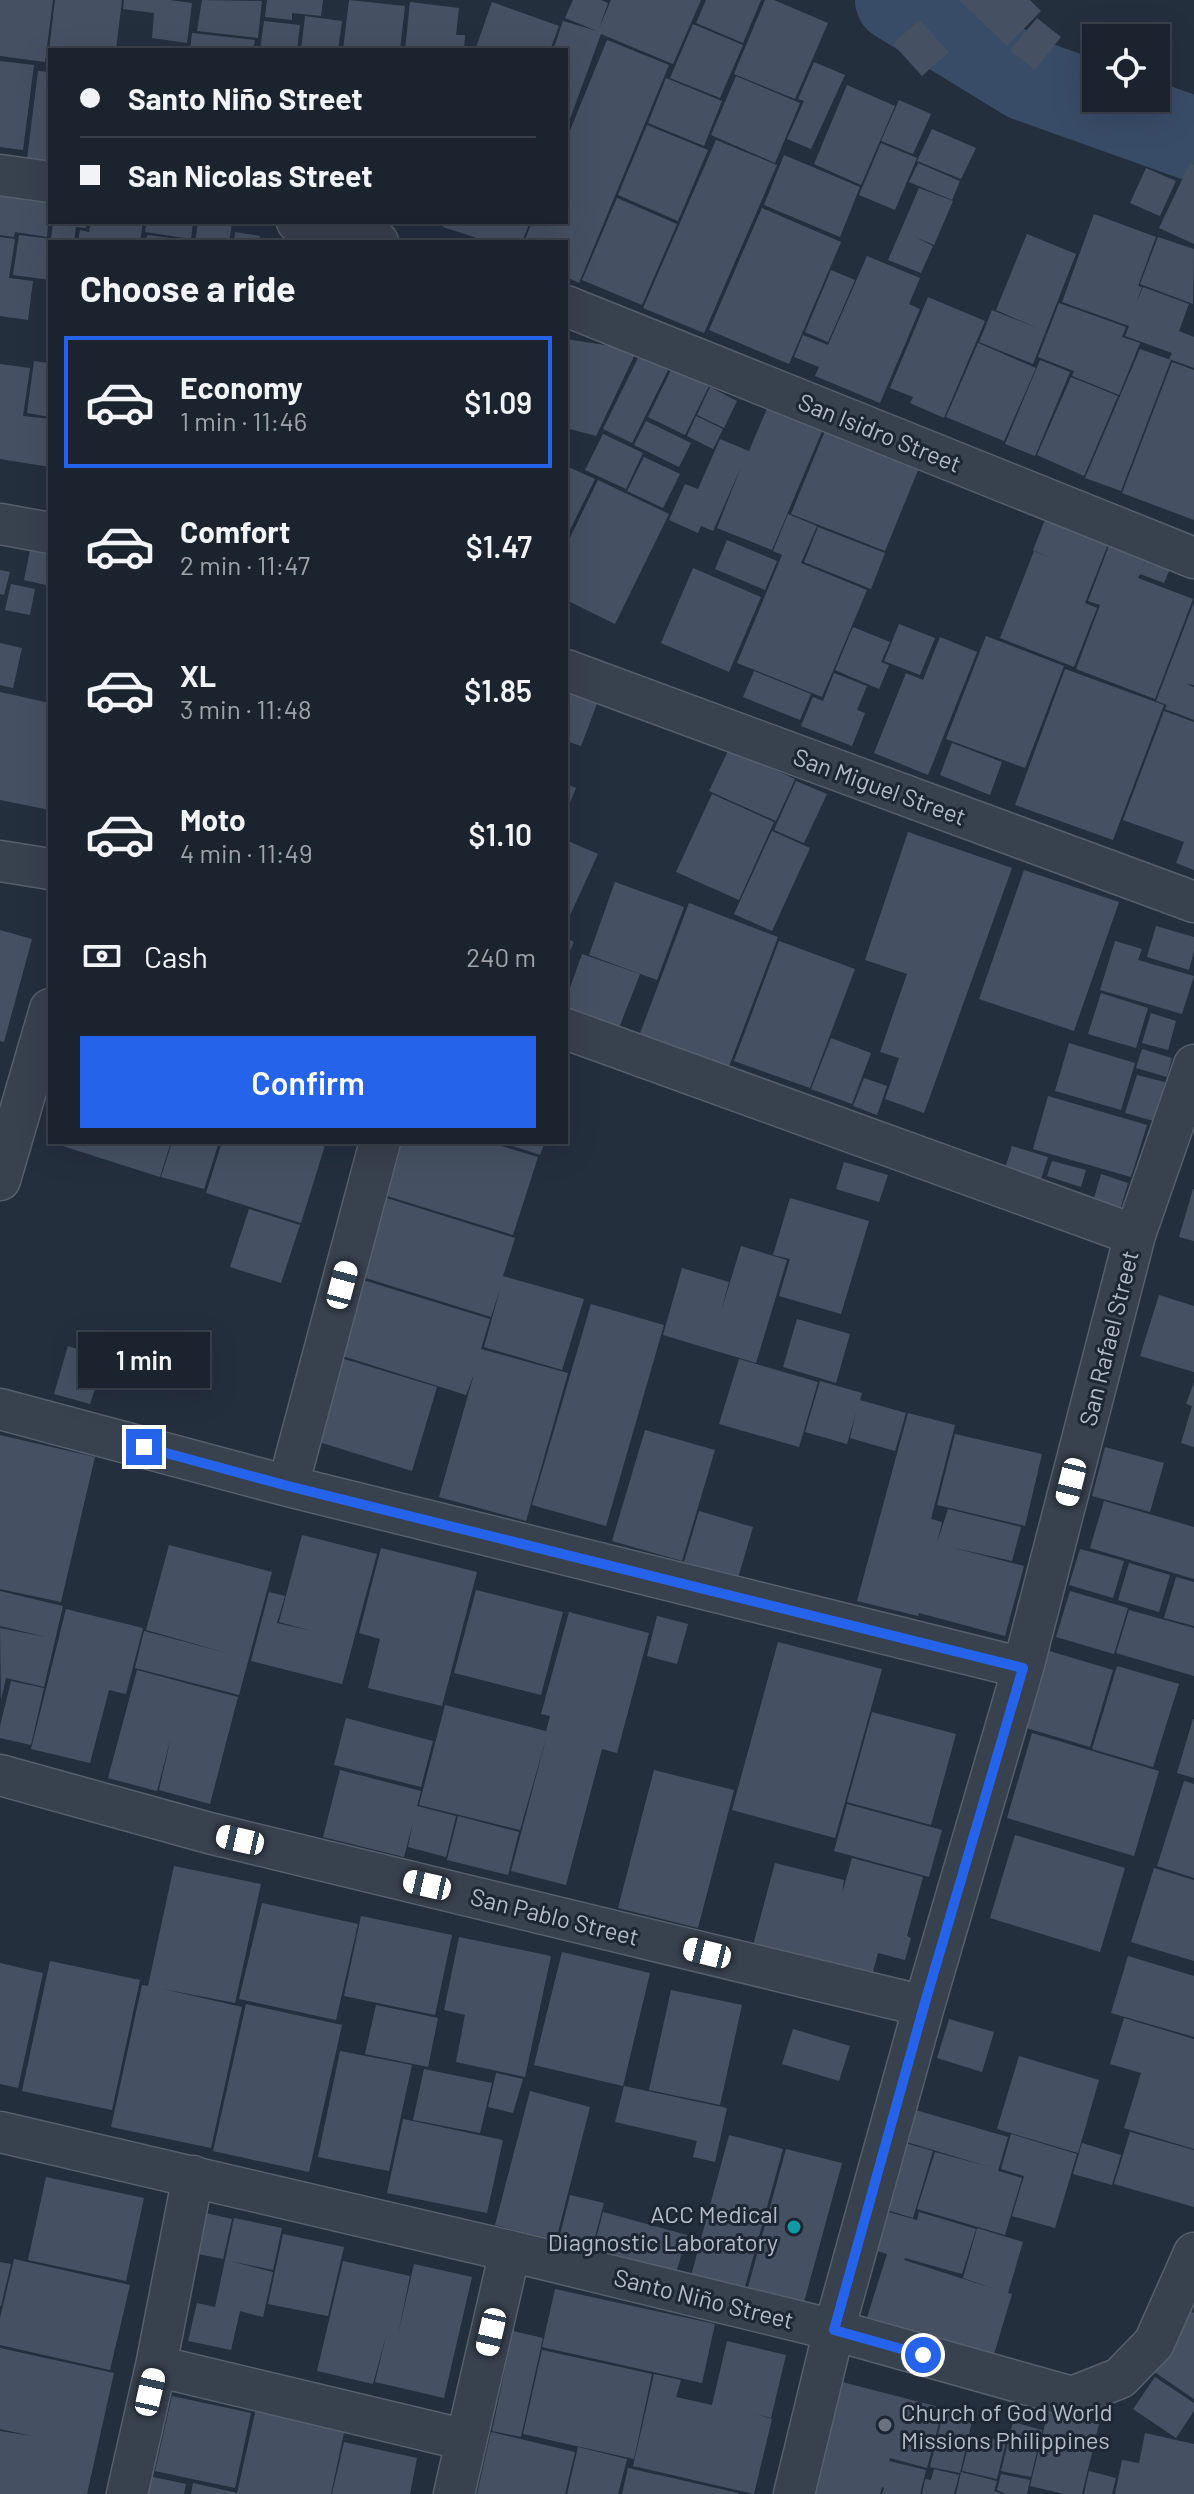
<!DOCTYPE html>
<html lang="en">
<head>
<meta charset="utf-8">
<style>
	:root { --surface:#1b232e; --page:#242b36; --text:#f1f3f6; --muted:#a0a4aa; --line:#39404a; --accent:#2563eb }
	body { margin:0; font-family:Barlow,sans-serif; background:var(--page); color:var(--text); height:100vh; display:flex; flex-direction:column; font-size:30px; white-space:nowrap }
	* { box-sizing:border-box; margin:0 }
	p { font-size:26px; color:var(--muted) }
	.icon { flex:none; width:44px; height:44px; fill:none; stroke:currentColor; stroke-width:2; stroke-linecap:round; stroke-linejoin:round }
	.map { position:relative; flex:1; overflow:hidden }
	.panel { position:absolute; left:48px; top:240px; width:520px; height:904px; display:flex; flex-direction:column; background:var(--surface); border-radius:0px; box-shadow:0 8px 32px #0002,0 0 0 2px var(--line) }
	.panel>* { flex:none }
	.guide { position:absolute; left:48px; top:48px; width:520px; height:176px; border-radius:0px; box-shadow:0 8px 32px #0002,0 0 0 2px var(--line); display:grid; align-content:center; height:176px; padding:0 32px; background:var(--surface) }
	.tools { position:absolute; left:1082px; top:24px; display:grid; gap:16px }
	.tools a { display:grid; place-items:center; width:88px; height:88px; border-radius:0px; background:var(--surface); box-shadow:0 8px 32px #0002,0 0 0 2px var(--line); font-size:40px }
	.end { position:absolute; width:36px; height:36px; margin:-18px; border:10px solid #2563eb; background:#fff; box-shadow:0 0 0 4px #fff }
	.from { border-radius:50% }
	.bubble { position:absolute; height:56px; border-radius:0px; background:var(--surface); box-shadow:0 8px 32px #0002,0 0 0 2px var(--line); font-size:26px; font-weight:600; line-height:56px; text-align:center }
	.car { position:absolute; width:24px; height:48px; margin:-24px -12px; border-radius:10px; box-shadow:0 0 6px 2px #0007; background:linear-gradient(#fff 24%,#345 0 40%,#fff 0 76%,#345 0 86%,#fff 0) }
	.guide b { display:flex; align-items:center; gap:28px; height:76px; font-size:30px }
	.guide b+b { border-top:2px solid var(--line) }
	.guide i { width:20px; height:20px; background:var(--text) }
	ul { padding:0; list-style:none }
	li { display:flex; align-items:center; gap:24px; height:132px; margin:0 16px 12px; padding:0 16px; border:4px solid transparent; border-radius:0px }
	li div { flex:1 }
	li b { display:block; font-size:30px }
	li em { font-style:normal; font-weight:600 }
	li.current { border-color:var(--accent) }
	li>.icon { width:72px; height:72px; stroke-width:1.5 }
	h2 { padding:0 32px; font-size:36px; line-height:96px }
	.pay { display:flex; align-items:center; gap:20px; height:88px; padding:0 32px; font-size:30px }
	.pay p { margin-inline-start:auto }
	.button { display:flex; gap:16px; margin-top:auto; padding:16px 32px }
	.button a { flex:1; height:92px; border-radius:0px; background:var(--accent); color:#fff; font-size:32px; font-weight:600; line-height:92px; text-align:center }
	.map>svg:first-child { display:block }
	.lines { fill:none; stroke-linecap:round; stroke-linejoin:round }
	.river { stroke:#394c67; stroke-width:84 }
	.building { fill:#455162 }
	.street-casing { stroke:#565f6c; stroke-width:43 }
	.street { stroke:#38414e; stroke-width:40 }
	.route { stroke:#2563eb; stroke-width:10 }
	.culture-dot { fill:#0f9aa8; stroke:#1d2633; stroke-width:3 }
	.worship-dot { fill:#6b7280; stroke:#1d2633; stroke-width:3 }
	.labels { text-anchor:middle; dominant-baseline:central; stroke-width:6; stroke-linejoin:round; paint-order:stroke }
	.street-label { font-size:24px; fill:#b4bcc9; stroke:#1d2633 }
	.poi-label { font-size:24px; fill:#b4bcc9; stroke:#1d2633; text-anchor:end }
</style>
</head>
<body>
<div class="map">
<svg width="1194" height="2494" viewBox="0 0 1194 2494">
	<rect width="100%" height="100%" fill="#242f3e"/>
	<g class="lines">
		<path class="river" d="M897,0L1026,79L1194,139"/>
	</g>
	<path class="building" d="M0,0H53L45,62L0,56Z
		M55,0H122L116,50H49Z
		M124,0H169L192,3L187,43L152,38L154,13L123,9Z
		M202,0L262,1L258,38L197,31Z
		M267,0H323L321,16L292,13V20L265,17Z
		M349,0L405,6L400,50H343Z
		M573,0H601L608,3L599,28L611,0H701L673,64L601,34L570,119L566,118V50H553L563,21L597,31L565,18Z
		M706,0H761L743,43L696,23Z
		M765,0H774L828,23L795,99L734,74Z
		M959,0H1030L1041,11L1007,46Z
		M410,2L459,8L456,35H465L464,50H405Z
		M492,2L559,26L550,50H475Z
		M305,16L342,21L338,50H301Z
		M1037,18L1061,37L1035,70L1010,50Z
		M919,20L949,52L922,76L893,44Z
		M264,21L300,25L297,50H260Z
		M693,24L743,45L720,98L670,78Z
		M192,33L255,40L253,50H190Z
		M607,40L669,65L579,283L566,277V242H524L532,222H566V140Z
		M0,61L34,65L23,150L0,147Z
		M814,62L845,75L811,149L787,139L804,101L798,99Z
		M38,71L50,72V162L27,159Z
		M736,76L800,103L775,163L711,135Z
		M666,78L722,101L704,146L648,123Z
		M847,85L895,106L861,185L814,164Z
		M899,100L931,114L913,154L881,141Z
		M647,125L708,150L678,221L618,195Z
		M932,129L976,148L961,179L917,161Z
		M716,140L777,165L704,333L643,308Z
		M881,143L917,158L895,210L859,195Z
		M784,155L860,187L840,237L764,205Z
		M918,163L960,181L952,200L909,182Z
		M1190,163L1194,165V244L1159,228Z
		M1146,168L1176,181L1160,216L1130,203Z
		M919,188L953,201L934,245L915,237L933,246L921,273L888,260Z
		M0,192L50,199L47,237L15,232L14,237L0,235Z
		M617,198L677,224L642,305L582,280Z
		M762,208L841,242L789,364L709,330Z
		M1094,214L1156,237L1138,286L1142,287L1136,304L1143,287L1189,304L1179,331L1194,337V368L1169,359L1172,353L1125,336L1129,326L1062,302Z
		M53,222H87L86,228L76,227L74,242H50V280L13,275L19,235L51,239Z
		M91,222H143L140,242H78L80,230L89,232Z
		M147,222H193L191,239L145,232Z
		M198,222L232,223L229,242H195Z
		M445,222H530L522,242H489L443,227Z
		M235,232L260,236L259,242H234Z
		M1027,234L1076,254L1033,364L979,342L992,310L1037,328L996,310Z
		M147,235L186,240V242H146Z
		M0,237L15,239L9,278L33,281L28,320L0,316Z
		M1158,237L1194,249L1193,304L1140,284Z
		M867,256L920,278L909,304L920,309L880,403L815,376L819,367L794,357L803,335L828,345Z
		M831,270L855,280L828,342L805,332Z
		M928,297L985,321L944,418L910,403L913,397L890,388Z
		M1059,303L1126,327L1122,337L1140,343L1119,395L1072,376L1074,371L1038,357Z
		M566,339L637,350L596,436L566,428Z
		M978,343L1036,368L1004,441L946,417Z
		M1140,349L1171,360L1121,491L1085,478Z
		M640,354L669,368L632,443L603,429Z
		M1040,360L1070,372L1035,456L1005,444Z
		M34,361L50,363V417L27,413Z
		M1172,362L1194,370V520L1122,493Z
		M0,364L30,368L23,416L50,419V467L0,459Z
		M672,368L709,386L685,435L648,417Z
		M1071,377L1118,396L1084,476L1037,455Z
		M710,387L737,401L724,428L697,415Z
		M768,406L823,429L772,550L717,528L741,467L713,531L701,526L698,533L669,520L685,484L698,489L720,439L749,451Z
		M696,416L723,429L713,449L687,436Z
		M646,421L691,443L679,467L634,445Z
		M827,426L921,463L885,551L791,514Z
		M603,434L643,453L626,489L585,470Z
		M644,457L680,474L663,508L627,491Z
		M566,466L595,479L566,538Z
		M598,480L669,514L615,624L566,600V546Z
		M1049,510L1112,534L1085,603L1097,608L1074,667L1000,638L1034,551L1051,558L1033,550Z
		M788,514L817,526L801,563L867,590L822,697L737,663L782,555L773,551Z
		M818,527L885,553L871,589L804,562Z
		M1115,530L1151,544L1143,567L1152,545L1176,554L1164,583L1140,574L1138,578L1193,599L1155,699L1076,669L1100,605L1088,601Z
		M727,540L777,561L765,590L715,569Z
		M30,550L50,555V586L24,580Z
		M693,568L761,597L729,672L661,643Z
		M0,570L10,572L4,595L0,594Z
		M11,584L35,589L30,615L5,610Z
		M1194,602V685L1186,684L1194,687V720L1165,709L1167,705L1156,701Z
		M899,624L935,638L920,675L884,661Z
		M853,627L890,642L881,662L889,665L879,689L835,670Z
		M986,636L1064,666L1025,768L946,739Z
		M940,637L977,652L928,775L874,753L906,673L923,680Z
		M0,643L22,648L13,688L0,685Z
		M1065,669L1164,705L1113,840L1015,805Z
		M754,671L811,694L800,720L743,697Z
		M834,673L867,686L857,710L865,713L852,746L801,726L813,697L823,701Z
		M566,683L600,696L581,746L566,741Z
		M0,692L50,703V810L0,800Z
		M1164,711L1194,722V870L1176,863L1184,842L1123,820Z
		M952,743L1002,762L990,795L940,775Z
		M729,749L795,779L776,821L709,791Z
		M796,781L827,794L804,843L774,830Z
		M566,784L576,788L566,812Z
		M712,794L774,822L739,900L676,872Z
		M772,831L810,848L772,931L734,914Z
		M908,832L1012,868L924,1113L885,1099L899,1058L880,1052L907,974L865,960Z
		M566,840L598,854L566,924Z
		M1024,870L1119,902L1074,1031L979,999Z
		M615,882L684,907L657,980L589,955Z
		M689,903L778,937L728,1069L639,1036Z
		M1156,926L1194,937V951L1189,970L1147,957Z
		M0,930L32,939L4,1042L0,1041Z
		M566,938L574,942L566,960Z
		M779,941L855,969L810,1088L734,1061Z
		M1115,941L1142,949L1138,960L1194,976L1182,1014L1100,990Z
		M582,954L640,974L619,1028L566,1009V999Z
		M1101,993L1148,1008L1136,1048L1088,1034Z
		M1151,1013L1176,1021L1168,1050L1142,1043Z
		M831,1038L871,1053L852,1104L811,1089Z
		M1069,1043L1135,1063L1121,1110L1055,1091Z
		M1142,1049L1172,1058L1167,1077L1136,1068Z
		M1137,1075L1165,1082L1154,1121L1125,1113Z
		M864,1078L887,1086L877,1115L853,1106Z
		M1048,1096L1147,1125L1131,1177L1033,1149Z
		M50,1142H171L160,1177Z
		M172,1142H219L204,1189L161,1177Z
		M222,1142H326L301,1223L206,1193Z
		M389,1142H488L538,1157L513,1235L374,1192Z
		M500,1142H545L540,1155Z
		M1012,1146L1048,1157L1039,1186L1003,1175Z
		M1052,1161L1086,1170L1081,1187L1047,1176Z
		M844,1162L888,1175L879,1202L836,1189Z
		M1101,1174L1128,1183L1119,1213L1092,1205Z
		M1193,1189H1194V1241L1179,1237Z
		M377,1195L515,1238L503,1276L584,1299L562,1370L484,1347L501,1286L491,1317L353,1274Z
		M790,1198L869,1221L841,1314L779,1296L790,1259L773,1255Z
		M249,1209L300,1225L281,1283L230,1267Z
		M741,1246L787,1260L756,1363L663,1335L682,1268L729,1282L721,1312Z
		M353,1277L490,1319L481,1349L568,1373L526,1521L439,1497L474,1374L466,1395L330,1352Z
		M1159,1295L1194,1306V1372L1140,1356Z
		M591,1304L664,1325L606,1526L532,1505Z
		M797,1319L850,1334L836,1383L783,1367Z
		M68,1346L105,1358L90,1404L54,1394Z
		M331,1355L437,1387L412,1471L306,1438Z
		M739,1359L818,1382L799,1447L719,1424Z
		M820,1381L862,1393L860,1400L906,1413L895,1451L850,1438L856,1412L847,1444L805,1432Z
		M1194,1382V1447L1181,1443L1192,1406L1186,1404Z
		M908,1413L955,1425L931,1519L942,1522L937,1543L948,1509L1021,1527L1012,1561L950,1547L1024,1566L1005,1636L919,1613L918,1616L857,1601Z
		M645,1430L715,1450L682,1561L612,1541Z
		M955,1434L1042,1454L1025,1526L937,1505Z
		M0,1435L95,1457L61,1602L0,1589Z
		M1105,1447L1164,1463L1150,1512L1092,1496Z
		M1104,1501L1194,1527V1579L1090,1548Z
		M699,1511L753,1527L738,1578L684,1562Z
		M302,1535L377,1554L342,1684L251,1661L269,1592L285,1596L277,1623L312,1631L279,1622Z
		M169,1545L272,1572L239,1695L135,1668L144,1631L227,1653L146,1630Z
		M381,1548L477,1572L442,1706L368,1688L380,1639L359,1633Z
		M1080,1549L1124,1561L1113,1598L1069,1585Z
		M1129,1563L1170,1575L1159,1612L1118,1600Z
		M1176,1577L1194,1582V1626L1164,1618Z
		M476,1590L563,1612L541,1695L454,1673Z
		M0,1591L63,1606L44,1687L6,1678L1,1700L0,1628L46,1637L0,1626Z
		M1070,1591L1128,1608L1114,1654L1056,1637Z
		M66,1609L143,1628L126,1694L109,1690L90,1763L31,1749Z
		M1129,1610L1194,1628V1676L1116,1653Z
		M569,1612L649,1633L617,1753L602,1749L566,1885L511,1871L547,1735L520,1830L419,1805L445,1705L546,1731L550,1716L541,1714Z
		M657,1616L688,1624L677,1664L647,1656Z
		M778,1642L882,1669L835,1838L732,1810Z
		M1046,1650L1113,1670L1090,1747L1023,1727Z
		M1117,1666L1179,1684L1153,1767L1092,1749Z
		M137,1670L238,1697L210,1804L159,1790L171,1737L157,1791L108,1778Z
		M11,1681L44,1688L31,1745L0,1738V1726Z
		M872,1712L956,1734L931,1825L847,1802Z
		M346,1718L433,1741L421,1787L334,1765Z
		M1193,1719H1194V1778L1177,1773Z
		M1032,1733L1159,1771L1134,1856L1007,1818Z
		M340,1770L421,1791L417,1806L456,1816L446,1857L408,1847L413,1822L404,1857L323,1837Z
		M654,1770L734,1790L698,1928L618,1908Z
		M1184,1781L1194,1784V1878L1157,1866Z
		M847,1804L942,1830L929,1877L834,1851Z
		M458,1816L519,1832L508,1875L447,1860Z
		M1015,1835L1125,1868L1100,1952L990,1918Z
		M852,1858L923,1877L907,1936L911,1938L905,1960L878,1953L873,1972L753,1945L775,1863L844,1880L842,1894Z
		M174,1866L261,1884L235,2003L163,1989L242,2007L211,2148L111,2127L142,1985L148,1986Z
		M1154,1868L1194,1880V1961L1131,1942Z
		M262,1903L358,1924L336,2020L239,1999Z
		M361,1916L452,1935L435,2015L344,1996Z
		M459,1937L551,1956L525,2077L456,2062L465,2015L444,2010Z
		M562,1952L650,1973L623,2086L534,2065Z
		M1128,1956L1194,1976V2037L1111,2013Z
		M50,1961L140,1980L112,2110L22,2091Z
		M0,1963L43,1973L18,2088L0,2084Z
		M671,1990L742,2005L720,2105L649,2090Z
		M246,2004L342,2025L309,2172L213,2151Z
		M376,2005L438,2018L428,2067L365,2054Z
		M1124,2018L1194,2039V2149L1124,2128L1141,2073L1110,2064Z
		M949,2019L994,2032L982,2072L937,2058Z
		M793,2029L850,2046L839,2081L782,2064Z
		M340,2051L412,2065L389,2171L318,2157Z
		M1019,2056L1099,2080L1078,2153L997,2129Z
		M424,2069L492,2083L480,2133L413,2120Z
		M496,2073L523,2079L513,2113L488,2107Z
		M624,2086L727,2108L715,2162L693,2157L697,2141L615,2122Z
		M530,2091L590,2107L556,2240L495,2225Z
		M912,2109L1008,2137L998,2171L1022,2178L1005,2235L917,2209L935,2152L990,2167L903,2141Z
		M403,2119L503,2140L487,2213L387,2193Z
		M1130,2132L1194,2150V2207L1114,2184Z
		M1011,2134L1077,2154L1055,2228L1012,2216L1024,2176L1001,2169Z
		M729,2135L783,2149L744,2290L691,2276Z
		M891,2139L933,2151L913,2218L871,2205Z
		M1082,2143L1121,2155L1112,2185L1073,2174Z
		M786,2149L842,2163L803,2306L747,2291Z
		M46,2177L144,2198L126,2281L28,2260Z
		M570,2195L604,2203L593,2244L560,2235Z
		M192,2210L232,2219L223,2259L183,2251Z
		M881,2210L917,2220L919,2212L976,2229L962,2274L905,2258L904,2260L995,2289L963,2278L977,2228L1023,2242L1008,2293L1012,2294L992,2361L865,2324L887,2254L870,2249Z
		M603,2212L687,2235L675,2277L592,2254Z
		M234,2218L282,2228L273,2270L230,2261L273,2272L263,2317L240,2311L231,2350L188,2341L197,2303L215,2307Z
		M283,2234L344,2247L328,2316L268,2304Z
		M14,2259L130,2285L110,2370L0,2345V2318Z
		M343,2261L410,2276L398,2335L414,2264L472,2277L444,2398L375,2382L387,2332L373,2384L317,2371Z
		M0,2262L11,2264L1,2306H0Z
		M555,2289L715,2324L702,2383L542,2347Z
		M1190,2311L1194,2313V2399L1150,2369Z
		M513,2331L543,2338L521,2437L492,2431Z
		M727,2341L786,2355L771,2418L752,2413L772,2419L754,2494L633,2466L654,2374L681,2380L676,2397L712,2405Z
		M0,2348L114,2373L87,2494H0V2431L32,2436L0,2429Z
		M542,2350L652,2374L634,2459L523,2434Z
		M1155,2377L1194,2403V2411L1176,2438L1133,2409Z
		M842,2382L943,2408L927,2468L890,2458L889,2461L926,2470L920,2494H882L884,2488L882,2487L880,2494H814Z
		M172,2396L251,2413L235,2488L155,2471Z
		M257,2404L346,2423L331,2494H191L193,2483L237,2493Z
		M944,2410L973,2417L960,2473L930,2467Z
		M1048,2412L1099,2424L1082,2494H1064L1030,2486Z
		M1013,2422L1042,2430L1031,2477L1001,2471Z
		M491,2432L575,2452L565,2494H477Z
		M1145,2433L1194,2444V2494H1115L1122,2460L1139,2463Z
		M971,2434L1006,2442L997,2479L962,2471Z
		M344,2442L417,2458L410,2494H332Z
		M578,2447L627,2459L618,2494H567Z
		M628,2468L738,2493V2494H622Z
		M934,2469L959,2475L954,2494H922L925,2479L931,2480Z
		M1089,2471L1116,2478L1112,2494H1084Z
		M961,2472L997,2481L994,2491L1003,2494H956Z
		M1001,2474L1030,2480L1027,2494H1006L997,2490Z
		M144,2475L186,2484L184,2494H140Z"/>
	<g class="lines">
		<g class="street-casing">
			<path id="street" d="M0,175L50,182
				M297,222L321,226L378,242
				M566,306L1194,558
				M0,524L50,533
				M566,670L1194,902
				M0,861L50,869
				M566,1029L1135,1235
				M0,1180L50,1009
				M0,1409L288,1486L1023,1668
				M288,1486L380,1142
				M0,1775L209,1833L924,2006
				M0,2132L510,2251L834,2330L1072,2397L1120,2378L1154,2343L1194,2253
				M156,2366L466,2440
				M127,2494L156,2366L193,2176
				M454,2494L510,2251
				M794,2494L834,2330L924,2006L1023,1668L1135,1235L1194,1065"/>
		</g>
		<use href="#street" class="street"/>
	</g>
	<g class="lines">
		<path class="route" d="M144,1447L288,1486L1023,1668L924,2006L834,2330L923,2355"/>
	</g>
	<circle class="culture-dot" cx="794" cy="2227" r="8"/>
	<circle class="worship-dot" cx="885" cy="2425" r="8"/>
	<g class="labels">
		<g class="street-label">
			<text transform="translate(880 432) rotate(22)">San Isidro Street</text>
			<text transform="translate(880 786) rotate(20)">San Miguel Street</text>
			<text transform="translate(1108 1338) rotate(-76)">San Rafael Street</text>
			<text transform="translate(555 1916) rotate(14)">San Pablo Street</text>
			<text transform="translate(704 2298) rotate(14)">Santo Niño Street</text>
		</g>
		<g class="poi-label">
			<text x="778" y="2213">ACC Medical<tspan x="778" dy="28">Diagnostic Laboratory</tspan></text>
			<text x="901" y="2411" text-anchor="start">Church of God World<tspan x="901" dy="28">Missions Philippines</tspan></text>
		</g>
	</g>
</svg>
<div class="tools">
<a><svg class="icon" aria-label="locate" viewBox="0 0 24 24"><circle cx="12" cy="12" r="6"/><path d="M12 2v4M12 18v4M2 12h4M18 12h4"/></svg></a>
</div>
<i class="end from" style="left:923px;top:2355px"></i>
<i class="end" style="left:144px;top:1447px"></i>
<div class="bubble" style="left:78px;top:1332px;width:132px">1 min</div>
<i class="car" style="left:342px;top:1285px;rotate:15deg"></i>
<i class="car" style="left:1071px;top:1482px;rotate:194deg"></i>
<i class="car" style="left:240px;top:1840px;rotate:283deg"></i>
<i class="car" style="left:427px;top:1885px;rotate:283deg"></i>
<i class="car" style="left:707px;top:1953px;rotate:284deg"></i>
<i class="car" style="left:491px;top:2332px;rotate:193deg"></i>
<i class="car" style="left:150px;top:2392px;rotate:13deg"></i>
<div class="guide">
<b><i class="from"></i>Santo Niño Street</b>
<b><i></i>San Nicolas Street</b>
</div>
<section class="panel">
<h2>Choose a ride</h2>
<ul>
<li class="current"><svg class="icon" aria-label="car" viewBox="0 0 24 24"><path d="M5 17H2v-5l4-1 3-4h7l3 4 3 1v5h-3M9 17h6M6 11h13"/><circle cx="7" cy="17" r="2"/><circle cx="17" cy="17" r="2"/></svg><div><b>Economy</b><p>1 min · 11:46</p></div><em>$1.09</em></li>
<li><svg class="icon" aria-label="car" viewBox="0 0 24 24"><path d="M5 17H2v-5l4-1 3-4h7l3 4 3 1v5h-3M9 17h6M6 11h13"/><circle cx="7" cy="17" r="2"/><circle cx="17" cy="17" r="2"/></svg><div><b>Comfort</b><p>2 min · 11:47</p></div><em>$1.47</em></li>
<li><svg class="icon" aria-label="car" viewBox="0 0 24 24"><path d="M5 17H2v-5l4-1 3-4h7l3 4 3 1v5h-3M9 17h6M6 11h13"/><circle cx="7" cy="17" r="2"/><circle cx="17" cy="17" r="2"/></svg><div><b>XL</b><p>3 min · 11:48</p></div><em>$1.85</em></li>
<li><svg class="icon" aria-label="car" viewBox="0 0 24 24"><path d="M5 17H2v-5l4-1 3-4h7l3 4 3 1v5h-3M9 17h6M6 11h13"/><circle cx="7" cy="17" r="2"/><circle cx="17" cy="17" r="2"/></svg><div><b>Moto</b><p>4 min · 11:49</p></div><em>$1.10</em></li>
</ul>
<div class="pay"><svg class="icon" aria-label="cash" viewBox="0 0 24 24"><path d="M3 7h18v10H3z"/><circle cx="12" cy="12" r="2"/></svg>Cash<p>240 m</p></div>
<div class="button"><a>Confirm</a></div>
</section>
</div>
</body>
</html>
